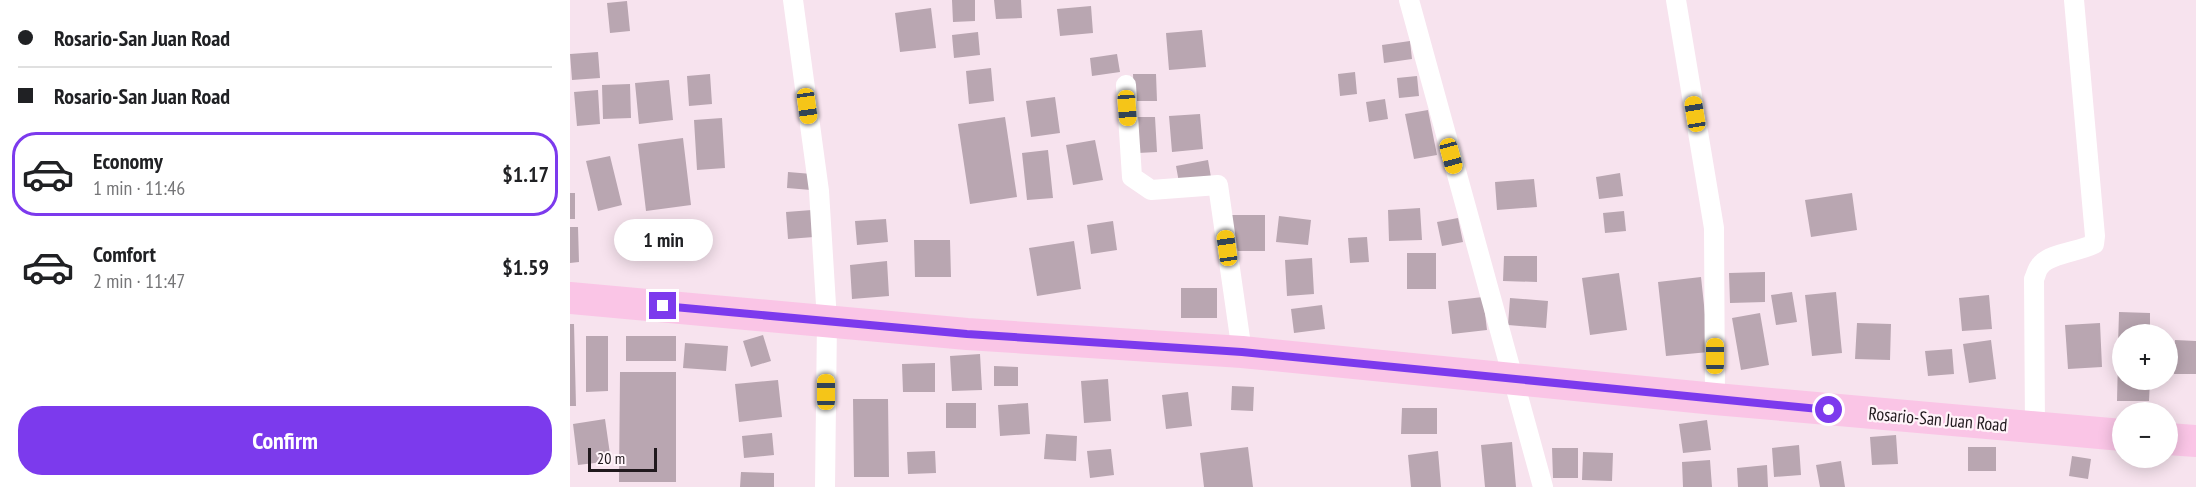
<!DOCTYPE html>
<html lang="en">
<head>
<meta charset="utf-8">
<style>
	:root { --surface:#fff; --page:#f2f2f2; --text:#202124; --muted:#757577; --line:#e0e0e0; --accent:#7c3aed }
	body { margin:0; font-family:"PT Sans Narrow",sans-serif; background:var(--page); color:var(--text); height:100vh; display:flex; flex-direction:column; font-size:22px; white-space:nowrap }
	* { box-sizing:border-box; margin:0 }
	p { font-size:20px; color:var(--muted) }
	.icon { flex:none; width:33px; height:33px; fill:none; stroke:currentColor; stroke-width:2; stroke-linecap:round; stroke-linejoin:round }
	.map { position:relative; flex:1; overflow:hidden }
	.details { display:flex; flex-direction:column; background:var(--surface); width:570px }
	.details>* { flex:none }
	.top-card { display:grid; align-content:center; height:132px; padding:0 18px; background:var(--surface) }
	.fabs { position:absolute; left:1542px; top:324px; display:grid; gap:12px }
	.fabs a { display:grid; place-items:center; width:66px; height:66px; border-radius:50%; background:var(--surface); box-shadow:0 3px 15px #0003; font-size:30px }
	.scale { position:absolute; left:18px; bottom:15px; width:69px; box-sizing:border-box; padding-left:6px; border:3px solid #20191d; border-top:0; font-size:16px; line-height:21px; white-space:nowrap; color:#20191d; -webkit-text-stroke:4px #fff3f9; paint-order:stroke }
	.end { position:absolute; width:27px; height:27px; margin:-14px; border:8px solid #7c3aed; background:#fff; box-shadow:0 0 0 3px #fff }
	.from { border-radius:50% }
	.bubble { position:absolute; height:42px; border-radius:21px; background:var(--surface); box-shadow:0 3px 15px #0003; font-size:20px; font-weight:600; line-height:42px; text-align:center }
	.car { position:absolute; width:18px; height:36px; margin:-18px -9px; border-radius:8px; box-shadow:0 0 4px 2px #0007; background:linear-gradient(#f5c518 24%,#345 0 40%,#f5c518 0 76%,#345 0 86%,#f5c518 0) }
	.top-card b { display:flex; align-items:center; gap:21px; height:57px; font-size:22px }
	.top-card b+b { border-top:2px solid var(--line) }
	.top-card i { width:15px; height:15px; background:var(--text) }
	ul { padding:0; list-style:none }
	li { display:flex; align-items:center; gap:18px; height:84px; margin:0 12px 9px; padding:0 6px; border:3px solid transparent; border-radius:24px }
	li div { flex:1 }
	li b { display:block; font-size:22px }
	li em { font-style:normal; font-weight:600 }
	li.active { border-color:var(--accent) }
	li>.icon { width:54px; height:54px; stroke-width:1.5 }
	.action { display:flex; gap:12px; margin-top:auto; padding:12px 18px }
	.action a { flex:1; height:69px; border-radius:24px; background:var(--accent); color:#fff; font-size:24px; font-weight:600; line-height:69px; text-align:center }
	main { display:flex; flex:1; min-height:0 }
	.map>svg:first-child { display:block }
	.building { fill:#b9a6b1 }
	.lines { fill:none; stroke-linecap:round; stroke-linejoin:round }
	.minor { stroke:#fff; stroke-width:20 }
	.primary { stroke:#fac5e6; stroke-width:32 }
	.route { stroke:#7c3aed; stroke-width:8 }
	.labels { text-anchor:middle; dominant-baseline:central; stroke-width:4.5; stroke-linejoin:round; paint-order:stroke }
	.street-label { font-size:18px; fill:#20191d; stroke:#fff3f9 }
</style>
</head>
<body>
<main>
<section class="details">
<div class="top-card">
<b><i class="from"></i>Rosario-San Juan Road</b>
<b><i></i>Rosario-San Juan Road</b>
</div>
<ul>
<li class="active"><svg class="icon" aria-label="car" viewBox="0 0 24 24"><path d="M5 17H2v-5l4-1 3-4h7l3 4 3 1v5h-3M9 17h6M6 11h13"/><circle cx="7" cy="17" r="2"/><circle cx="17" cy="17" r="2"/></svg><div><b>Economy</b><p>1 min · 11:46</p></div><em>$1.17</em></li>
<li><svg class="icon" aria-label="car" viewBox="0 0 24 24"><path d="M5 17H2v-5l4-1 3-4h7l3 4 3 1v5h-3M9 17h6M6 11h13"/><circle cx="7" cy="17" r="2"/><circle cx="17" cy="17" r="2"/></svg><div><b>Comfort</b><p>2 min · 11:47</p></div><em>$1.59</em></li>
</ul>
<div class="action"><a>Confirm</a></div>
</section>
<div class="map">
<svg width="1626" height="487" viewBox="0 0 1626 487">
	<rect width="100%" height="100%" fill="#f7e3ee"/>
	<path class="building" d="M382,0H405V21L383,22Z
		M424,0H451L452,18L426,19Z
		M57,1L60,31L40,33L37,3Z
		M521,6L523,33L490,36L487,9Z
		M361,8L366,48L330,52L325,13Z
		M632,30L636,67L599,70L596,33Z
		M408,32L410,55L384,58L382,35Z
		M840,41L842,59L814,63L812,45Z
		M28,52L30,78L2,80L0,54Z
		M547,54L550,72L522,76L520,58Z
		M421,68L424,101L399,104L396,71Z
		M785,72L787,94L770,96L768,74Z
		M140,74L142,104L119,106L117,76Z
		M563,74H586L587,101H564Z
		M847,76L849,96L829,98L827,78Z
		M99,80L103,120L69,124L65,83Z
		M60,84L61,118L33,119L32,85Z
		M28,90L30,124L7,126L4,92Z
		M485,97L490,133L461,137L456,101Z
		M815,99L818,119L799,122L796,102Z
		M858,110L867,155L844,159L835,114Z
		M630,114L633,149L602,152L599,116Z
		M435,117L447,197L400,204L388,124Z
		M566,117H585L587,152L568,153Z
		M152,118L155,168L127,170L124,120Z
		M113,138L121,205L76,211L68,144Z
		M525,140L533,180L503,185L496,145Z
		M478,150L483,198L457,200L452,153Z
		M40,156L52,205L28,211L16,161Z
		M638,160L642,183L610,188L606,166Z
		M218,172L242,174L241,190L217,188Z
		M1050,173L1053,196L1029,199L1026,177Z
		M964,179L967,207L927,210L925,182Z
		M0,193H5V219H0Z
		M1282,193L1287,230L1241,237L1235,200Z
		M850,208L852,240L819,241L818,210Z
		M242,210L244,237L218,239L216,212Z
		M1054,211L1056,231L1035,233L1033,213Z
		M661,215H695V251H662Z
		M709,216L741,220L738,245L706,242Z
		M888,218L893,242L872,246L867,222Z
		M316,219L318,242L287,245L285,221Z
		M543,221L547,250L521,254L517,225Z
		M0,227H8L9,262L0,263Z
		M797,237L799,262L780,263L778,238Z
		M344,240H380L381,277H345Z
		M504,241L511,289L467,296L459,248Z
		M837,253H866V289H837Z
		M934,256H967V282L933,281Z
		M742,258L744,294L717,296L715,260Z
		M317,261L319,296L282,299L280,265Z
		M1195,272V302L1160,303L1159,273Z
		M1049,273L1057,330L1020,335L1012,278Z
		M1131,277L1139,352L1096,356L1088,282Z
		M611,288H647V318H611Z
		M1222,292L1227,322L1206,325L1201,295Z
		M1266,292L1272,353L1242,356L1235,295Z
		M1419,295L1422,329L1392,331L1389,298Z
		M913,297L917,330L882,334L878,301Z
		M940,298L978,301L976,328L938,325Z
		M752,305L755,329L724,333L721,309Z
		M1549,312L1580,313V334H1552V346H1548Z
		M1190,313L1199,365L1171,370L1162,318Z
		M1287,323L1321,324L1320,360L1285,359Z
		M1530,323L1532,367L1498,369L1495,325Z
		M0,324H4L6,406H0Z
		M193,335L201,361L181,367L173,341Z
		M16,336H38V391L16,392Z
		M56,336H106V361H56Z
		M1421,340L1426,379L1399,383L1393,344Z
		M1605,340L1626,341V374H1604Z
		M115,343L158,346L156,371L113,368Z
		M1382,349L1384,374L1358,376L1355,351Z
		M410,354L412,390L382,391L380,356Z
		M1548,359H1552V380H1580L1579,401H1547Z
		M365,363V392H333L332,364Z
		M424,366L448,367V386H424Z
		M50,372H106V482H49Z
		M538,379L541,421L514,423L511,381Z
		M208,380L212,417L169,422L165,384Z
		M662,386L684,387L683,411L661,410Z
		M618,392L622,426L596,429L592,395Z
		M283,399H318L319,477H284Z
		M376,403H406V428H376Z
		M458,403L460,434L430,436L428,405Z
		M832,408H867V434H831Z
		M35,419L41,461L8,465L3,424Z
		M1137,420L1141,450L1113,453L1109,424Z
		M202,433L204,455L174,458L172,436Z
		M476,434L507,436L506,461L474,459Z
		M1326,435L1328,464L1302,465L1300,437Z
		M942,442L946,487H915L911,445Z
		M1229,445L1231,475L1204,477L1202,448Z
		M678,447L683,487H634L630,453Z
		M1398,447H1426V471H1398Z
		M982,448H1008V478H983Z
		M541,449L544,475L520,478L517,451Z
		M365,451L366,473L338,474L337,452Z
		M868,451L871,487H841L838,455Z
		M1013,452L1043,453L1042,481L1012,480Z
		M1502,456L1521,459L1518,479L1499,476Z
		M1140,460L1142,487H1113L1112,462Z
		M1271,461L1275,487H1250L1246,465Z
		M1197,465L1198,487H1168L1167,468Z
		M171,472L204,473V487H170Z"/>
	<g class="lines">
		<path class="minor" d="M223,0L249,191L257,321L255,487
			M839,0L973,487
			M1106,0L1144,228L1145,399
			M556,85L562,177L581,190L648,185L672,352
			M1465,428L1464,279C1466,275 1467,269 1470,266C1479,253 1509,252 1524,244L1525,236L1504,0"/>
		<path class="primary" d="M0,298L397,334L672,352L1145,399L1552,435
			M1598,439L1626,441"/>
	</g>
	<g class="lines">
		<path class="route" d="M93,306L397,334L672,352L1259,410"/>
	</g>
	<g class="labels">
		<g class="street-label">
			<text transform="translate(1368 419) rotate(5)">Rosario-San Juan Road</text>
		</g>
	</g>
</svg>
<div class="fabs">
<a>+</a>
<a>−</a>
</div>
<div class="scale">20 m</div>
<i class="end from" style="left:1259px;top:410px"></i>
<i class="end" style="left:93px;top:306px"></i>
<div class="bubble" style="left:44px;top:219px;width:99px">1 min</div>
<i class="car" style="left:237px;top:106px;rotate:172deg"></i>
<i class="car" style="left:557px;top:108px;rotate:176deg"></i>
<i class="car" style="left:1125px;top:114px;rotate:351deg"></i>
<i class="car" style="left:881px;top:156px;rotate:165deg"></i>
<i class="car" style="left:657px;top:248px;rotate:352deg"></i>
<i class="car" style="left:1145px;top:356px;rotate:0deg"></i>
<i class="car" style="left:256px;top:392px;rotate:0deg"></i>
</div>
</main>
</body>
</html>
